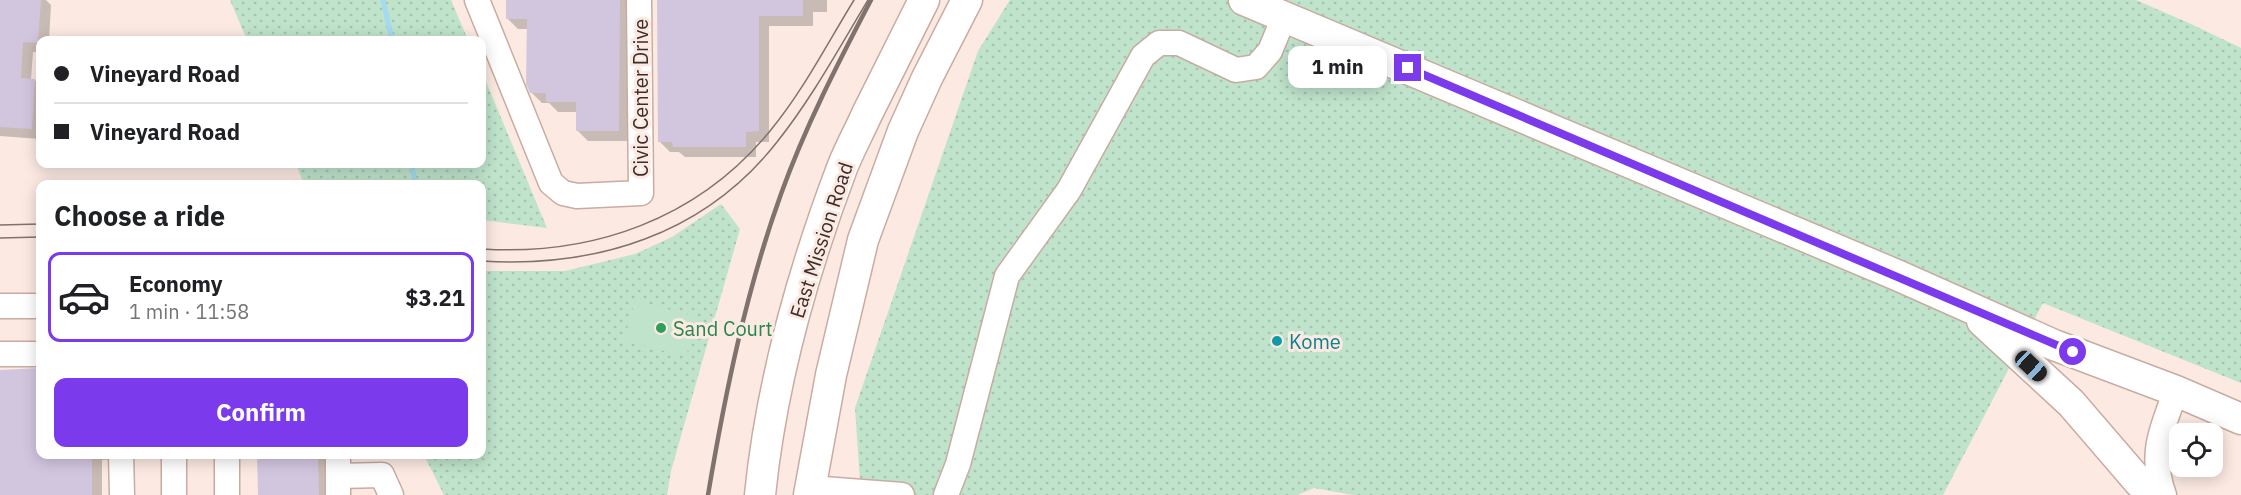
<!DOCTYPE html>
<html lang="en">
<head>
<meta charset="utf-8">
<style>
	:root { --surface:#fff; --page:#f6f6f6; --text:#202124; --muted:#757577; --line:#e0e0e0; --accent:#7c3aed }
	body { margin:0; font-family:"IBM Plex Sans",sans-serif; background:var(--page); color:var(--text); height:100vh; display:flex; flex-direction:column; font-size:22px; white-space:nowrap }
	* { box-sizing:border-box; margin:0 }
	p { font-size:20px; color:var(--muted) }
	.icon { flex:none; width:33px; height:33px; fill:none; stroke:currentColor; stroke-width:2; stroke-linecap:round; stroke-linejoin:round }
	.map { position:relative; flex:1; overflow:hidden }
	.drawer { position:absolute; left:36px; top:180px; width:450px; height:279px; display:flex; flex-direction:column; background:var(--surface); border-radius:12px; box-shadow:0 3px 15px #0003 }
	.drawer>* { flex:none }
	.top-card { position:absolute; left:36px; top:36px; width:450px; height:132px; border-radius:12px; box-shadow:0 3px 15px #0003; display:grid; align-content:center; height:132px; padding:0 18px; background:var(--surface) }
	.buttons { position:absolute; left:2169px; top:423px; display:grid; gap:12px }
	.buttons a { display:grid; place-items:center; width:54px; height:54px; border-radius:12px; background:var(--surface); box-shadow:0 3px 15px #0003; font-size:30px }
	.end { position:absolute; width:27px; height:27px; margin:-14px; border:8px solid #7c3aed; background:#fff; box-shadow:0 0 0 3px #fff }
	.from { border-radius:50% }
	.bubble { position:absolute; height:42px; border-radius:12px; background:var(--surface); box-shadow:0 3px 15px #0003; font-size:20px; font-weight:700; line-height:42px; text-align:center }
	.car { position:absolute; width:18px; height:36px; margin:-18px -9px; border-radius:8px; box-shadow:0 0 4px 2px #0007; background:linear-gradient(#222 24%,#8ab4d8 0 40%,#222 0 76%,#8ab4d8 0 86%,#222 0) }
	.top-card b { display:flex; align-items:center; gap:21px; height:57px; font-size:22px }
	.top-card b+b { border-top:2px solid var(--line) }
	.top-card i { width:15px; height:15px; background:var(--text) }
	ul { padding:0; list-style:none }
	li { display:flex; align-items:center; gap:18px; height:90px; margin:0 12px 9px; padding:0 6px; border:3px solid transparent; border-radius:12px }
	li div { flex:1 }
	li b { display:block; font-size:22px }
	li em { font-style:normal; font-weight:700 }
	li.current { border-color:var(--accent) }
	li>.icon { width:54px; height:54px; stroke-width:1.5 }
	h2 { padding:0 18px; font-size:27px; line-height:72px }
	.action { display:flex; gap:12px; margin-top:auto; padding:12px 18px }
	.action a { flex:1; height:69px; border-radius:12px; background:var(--accent); color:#fff; font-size:24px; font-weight:700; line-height:69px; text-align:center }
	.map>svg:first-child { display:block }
	.grass { fill:url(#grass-dots) }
	.pitch { fill:#bfe3cb }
	.shadow { fill:#0003 }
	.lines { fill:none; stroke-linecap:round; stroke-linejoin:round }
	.stream { stroke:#a5daf0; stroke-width:5 }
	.building { fill:#d2c6df }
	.minor-casing { stroke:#c9aca1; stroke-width:27 }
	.major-casing { stroke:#c9aca1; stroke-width:33 }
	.minor { stroke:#fff; stroke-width:24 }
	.major { stroke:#fff; stroke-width:30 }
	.tram { stroke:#80726d; stroke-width:1.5 }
	.rail { stroke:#80726d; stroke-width:4.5 }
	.route { stroke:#7c3aed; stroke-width:8 }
	.leisure-dot { fill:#2e9e5b; stroke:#fbe9e2; stroke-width:2 }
	.culture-dot { fill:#0f9aa8; stroke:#fbe9e2; stroke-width:2 }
	.labels { text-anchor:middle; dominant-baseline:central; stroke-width:6; stroke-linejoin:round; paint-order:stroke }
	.street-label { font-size:20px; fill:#3a2e2a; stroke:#fbe9e2 }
	.leisure-label { font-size:20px; fill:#27864d; stroke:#fbe9e2; text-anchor:start }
	.culture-label { font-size:20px; fill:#0d838f; stroke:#fbe9e2; text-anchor:start }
</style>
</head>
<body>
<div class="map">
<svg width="2241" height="495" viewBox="0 0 2241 495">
	<defs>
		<pattern id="grass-dots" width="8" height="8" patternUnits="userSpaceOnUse" patternTransform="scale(1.5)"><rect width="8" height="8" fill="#bfe3cb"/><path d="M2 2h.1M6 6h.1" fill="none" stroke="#a5c3ae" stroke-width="1.8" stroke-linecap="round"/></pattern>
	</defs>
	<rect width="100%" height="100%" fill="#fbe9e2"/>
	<path class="grass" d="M230,0H451L468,40H247Z
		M1010,0H2136L2191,24L2241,48V383L2043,303L1943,495H1353L1314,488L1297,495H861L855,408L978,51Z
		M482,72L547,228L482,220V184H304L296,164H482Z
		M721,204L740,229L671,471L667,495H444L424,455L482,454V271H565L635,254L672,237Z"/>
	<path class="pitch" d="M635,300L697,317L686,357L624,340Z"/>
	<path class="shadow" d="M0,0H46L51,5L49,40H40V52H33L31,80H35L40,86V139L0,136Z
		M507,0H630L629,141H588L577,130L578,112H558L549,103H542L531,92L528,29H518L507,18Z
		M659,0H827V12H813V26H769V142H756V157H685L679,152H670L659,141Z
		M40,370V454H120L119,459L102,460V495H0V371Z
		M259,454H328L329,495H260Z"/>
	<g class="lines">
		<path class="stream" d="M383,0L392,40
			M412,164L415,184"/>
	</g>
	<path class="building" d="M0,0H41L38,43L23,42L21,78L35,79L32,129L0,127Z
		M506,0H620L619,131H576V102H546V93H530L526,84L527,19H506Z
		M657,0H803V16H759V131L746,132V147H673L672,142H658Z
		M40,368V454H92V495H0V370Z
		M257,454H318L319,495H258Z"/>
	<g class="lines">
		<g class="minor-casing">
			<path id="minor" d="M477,0L551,183L563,193L577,196L641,193L639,0
				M0,306H40
				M0,354H40
				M121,454L122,495
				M174,454V495
				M227,454V495
				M338,476V454
				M810,488L902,495
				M338,495V476L382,475L391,495
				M946,495L958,464L1007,276L1069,190L1143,56L1159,43H1179L1236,70L1256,67L1270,51L1284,17
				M2164,495C2149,455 2162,428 2176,391"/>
		</g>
		<g class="major-casing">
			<path id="major" d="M1244,0L1899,276L2054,345L2176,391L2241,419
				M1982,321L2071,403L2139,482L2154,495
				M760,495C771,386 803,271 842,168C849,150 859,132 867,114C886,76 905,38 924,0
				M809,495L831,375L863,240L903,131L927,78L967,0"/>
		</g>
		<use href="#minor" class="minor"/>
		<use href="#major" class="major"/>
		<path class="tram" d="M0,225L40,224
			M0,238L40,237
			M482,249C593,256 698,219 770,131C803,91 827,44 854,0
			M482,261C596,268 704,235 777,142C812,98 839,48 868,0"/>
		<path class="rail" d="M708,495C725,394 746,291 781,194C805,127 838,63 871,0"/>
	</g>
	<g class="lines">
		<path class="route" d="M1408,68L2073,352"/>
	</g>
	<circle class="leisure-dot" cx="661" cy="328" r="6"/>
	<circle class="culture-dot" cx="1277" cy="341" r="6"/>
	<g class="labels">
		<g class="street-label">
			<text transform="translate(640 98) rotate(-90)">Civic Center Drive</text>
			<text transform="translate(821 240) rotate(-72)">East Mission Road</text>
		</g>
		<g class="leisure-label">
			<text x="673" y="328">Sand Court</text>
		</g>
		<g class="culture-label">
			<text x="1289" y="341">Kome</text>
		</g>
	</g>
</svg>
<div class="buttons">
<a><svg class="icon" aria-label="locate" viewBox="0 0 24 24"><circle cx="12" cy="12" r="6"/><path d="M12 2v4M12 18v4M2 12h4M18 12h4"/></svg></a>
</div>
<i class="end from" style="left:2073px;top:352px"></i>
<i class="end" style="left:1408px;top:68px"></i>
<div class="bubble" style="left:1288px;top:46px;width:99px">1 min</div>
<i class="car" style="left:2031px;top:366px;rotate:133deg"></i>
<div class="top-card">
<b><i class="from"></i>Vineyard Road</b>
<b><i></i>Vineyard Road</b>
</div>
<section class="drawer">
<h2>Choose a ride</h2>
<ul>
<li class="current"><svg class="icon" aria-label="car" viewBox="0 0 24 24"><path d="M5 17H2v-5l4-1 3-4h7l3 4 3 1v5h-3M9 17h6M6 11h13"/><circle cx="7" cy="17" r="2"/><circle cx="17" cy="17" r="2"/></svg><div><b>Economy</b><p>1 min · 11:58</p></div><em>$3.21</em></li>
</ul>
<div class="action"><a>Confirm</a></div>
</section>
</div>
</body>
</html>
